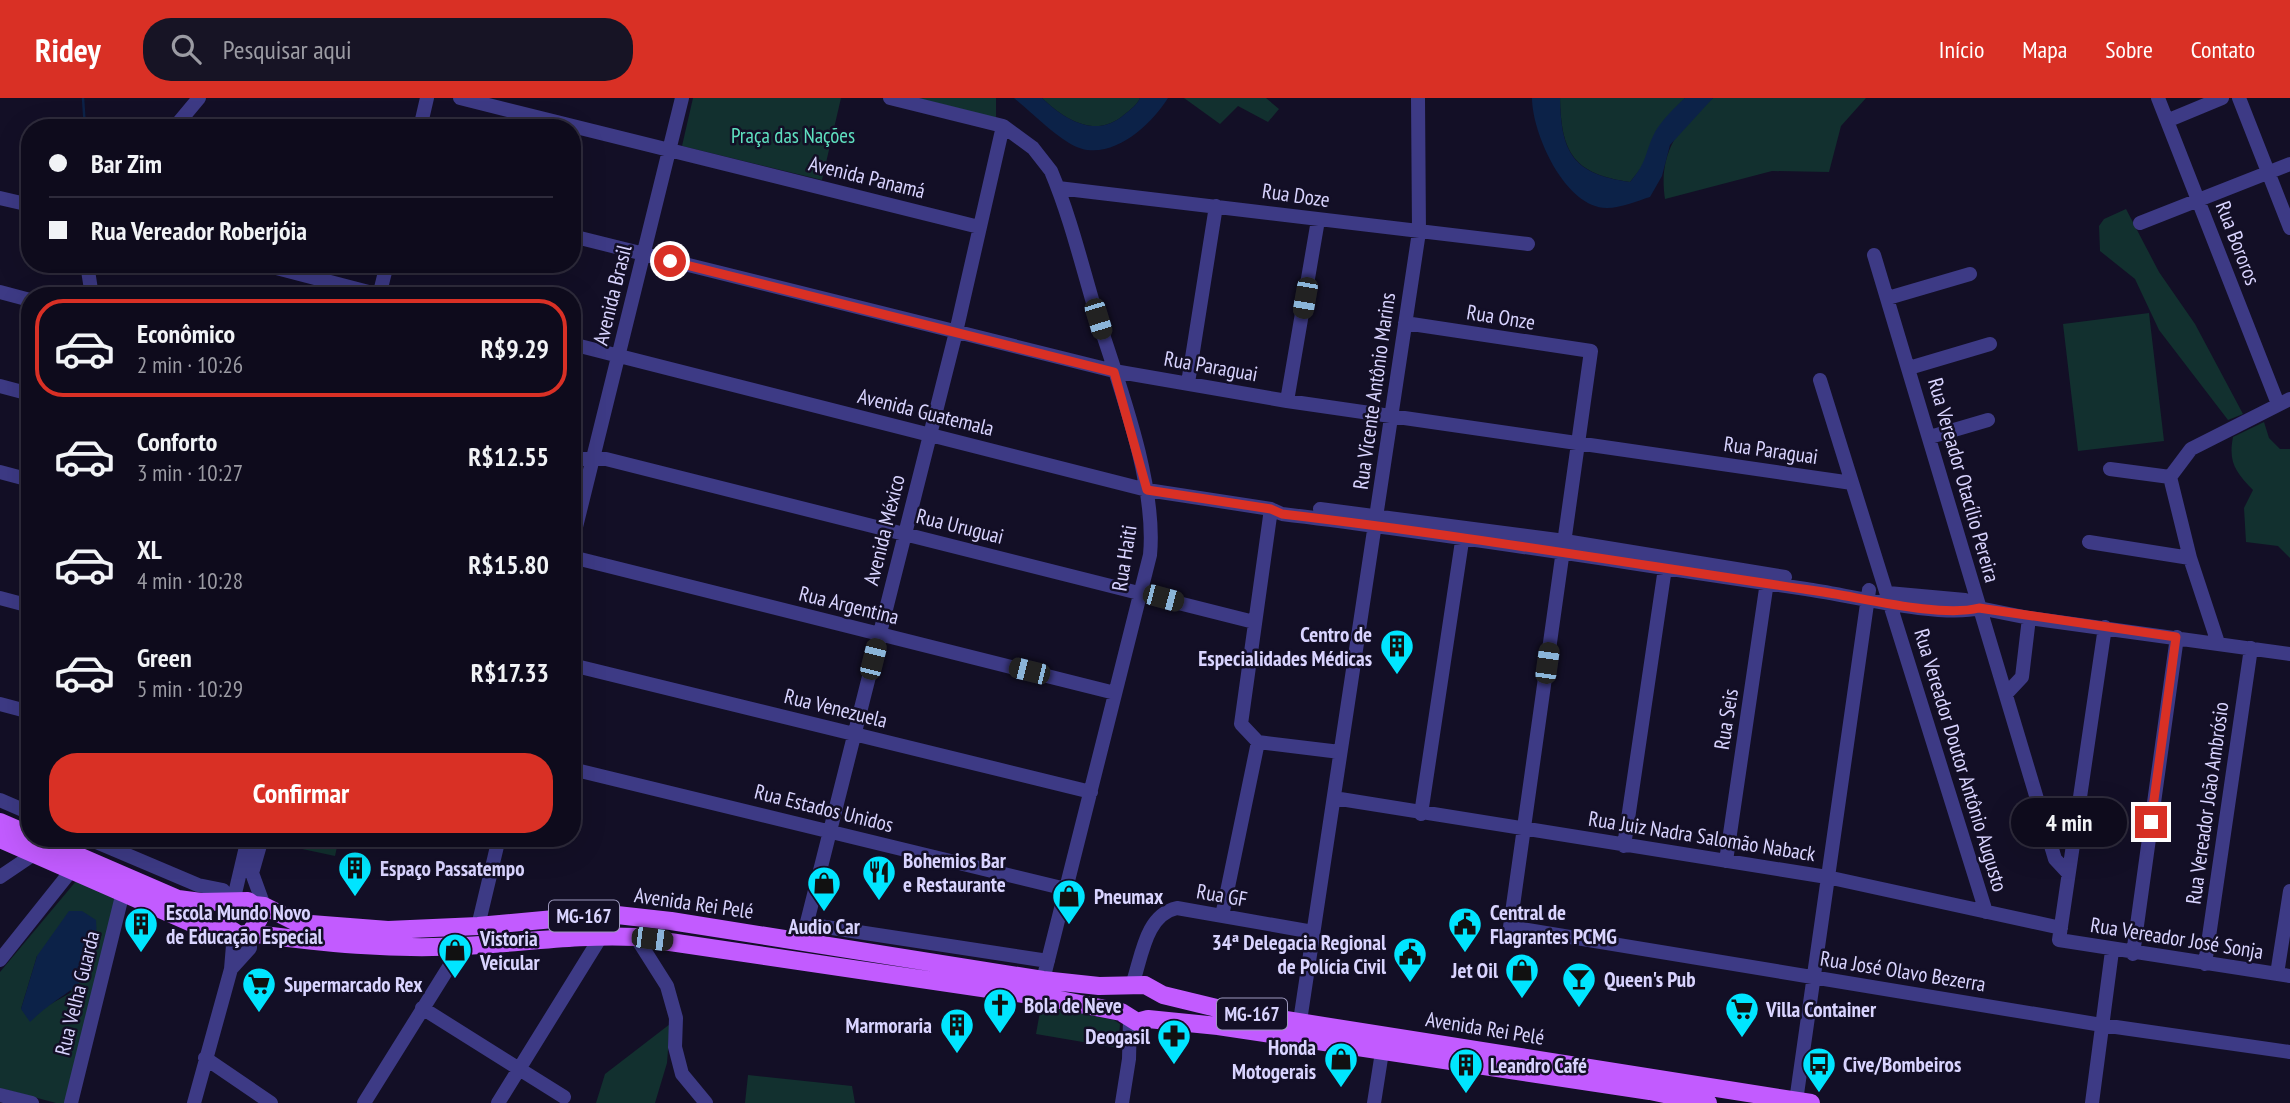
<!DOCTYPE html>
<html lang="pt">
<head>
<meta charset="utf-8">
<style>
	:root { --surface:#0e0b1c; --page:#171425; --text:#f1f3f6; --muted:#9b9ba3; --line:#2e2b3b; --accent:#d93025 }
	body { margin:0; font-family:"PT Sans Narrow",sans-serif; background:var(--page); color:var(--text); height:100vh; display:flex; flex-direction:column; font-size:26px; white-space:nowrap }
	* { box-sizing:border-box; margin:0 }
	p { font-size:23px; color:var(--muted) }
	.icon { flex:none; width:38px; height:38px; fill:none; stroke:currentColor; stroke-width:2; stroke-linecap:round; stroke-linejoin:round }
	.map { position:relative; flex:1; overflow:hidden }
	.drawer { position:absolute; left:21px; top:189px; width:560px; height:560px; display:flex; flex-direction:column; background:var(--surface); border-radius:28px; box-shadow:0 7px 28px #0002,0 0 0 2px var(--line) }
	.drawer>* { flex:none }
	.guide { position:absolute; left:21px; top:21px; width:560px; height:154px; border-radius:28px; box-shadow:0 7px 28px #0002,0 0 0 2px var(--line); display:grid; align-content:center; height:154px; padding:0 28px; background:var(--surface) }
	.end { position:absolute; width:32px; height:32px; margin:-16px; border:9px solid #d93025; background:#fff; box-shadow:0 0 0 4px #fff }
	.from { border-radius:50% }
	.bubble { position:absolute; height:49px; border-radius:24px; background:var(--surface); box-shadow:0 7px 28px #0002,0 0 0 2px var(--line); font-size:23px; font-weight:700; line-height:49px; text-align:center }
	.car { position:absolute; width:21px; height:42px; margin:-21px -10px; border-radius:9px; box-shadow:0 0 5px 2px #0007; background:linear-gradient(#222 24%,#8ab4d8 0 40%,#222 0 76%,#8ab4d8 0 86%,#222 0) }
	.guide b { display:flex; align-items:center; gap:24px; height:66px; font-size:26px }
	.guide b+b { border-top:2px solid var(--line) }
	.guide i { width:18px; height:18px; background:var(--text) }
	ul { padding:12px 0 0; list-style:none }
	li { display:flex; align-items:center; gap:21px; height:98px; margin:0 14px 10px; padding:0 14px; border:4px solid transparent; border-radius:28px }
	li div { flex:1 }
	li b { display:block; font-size:26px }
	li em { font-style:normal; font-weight:700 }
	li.current { border-color:var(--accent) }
	li>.icon { width:63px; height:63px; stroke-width:1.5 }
	.cta { display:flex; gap:14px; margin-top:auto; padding:14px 28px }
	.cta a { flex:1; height:80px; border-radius:28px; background:var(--accent); color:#fff; font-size:28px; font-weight:700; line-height:80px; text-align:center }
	header { display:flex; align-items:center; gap:42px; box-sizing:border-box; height:98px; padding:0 35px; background:var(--accent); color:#fff }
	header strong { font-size:33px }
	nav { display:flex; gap:38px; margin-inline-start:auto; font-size:24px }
	.search { width:490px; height:63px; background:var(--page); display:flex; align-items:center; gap:18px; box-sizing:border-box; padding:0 24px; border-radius:28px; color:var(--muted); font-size:26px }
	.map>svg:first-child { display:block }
	.green { fill:#12302f; fill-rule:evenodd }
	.water { fill:#0c2248 }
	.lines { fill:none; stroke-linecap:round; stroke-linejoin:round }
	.stream { stroke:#0c2248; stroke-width:2.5 }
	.minor { stroke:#3d3a85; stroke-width:14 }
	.major { stroke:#c25bff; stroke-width:18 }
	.route { stroke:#d93025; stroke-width:9 }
	.labels { text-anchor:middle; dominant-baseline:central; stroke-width:5; stroke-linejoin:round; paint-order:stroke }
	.shield { fill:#130f26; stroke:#9e99be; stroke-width:2 }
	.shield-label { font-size:19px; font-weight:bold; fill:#d9d4ff }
	.park-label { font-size:21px; fill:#5fe0c0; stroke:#130f26 }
	.street-label { font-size:21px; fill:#d9d4ff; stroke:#130f26 }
	.poi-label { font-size:21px; font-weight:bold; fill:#d9d4ff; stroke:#130f26; text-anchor:start }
</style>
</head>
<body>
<header>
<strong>Ridey</strong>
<div class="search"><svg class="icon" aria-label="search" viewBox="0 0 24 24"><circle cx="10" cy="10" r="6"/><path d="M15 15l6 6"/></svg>Pesquisar aqui</div>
<nav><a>Início</a><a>Mapa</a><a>Sobre</a><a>Contato</a></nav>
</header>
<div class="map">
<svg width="2290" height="1005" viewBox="0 0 2290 1005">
	<rect width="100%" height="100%" fill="#130f26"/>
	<path class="green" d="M693,0H841L822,82L682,48Z
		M917,0H996V20Z
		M1042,0H1140C1137,7 1131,11 1125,16C1097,41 1066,23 1042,0Z
		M1184,0H1266L1279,11L1268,24L1238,8L1220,26Z
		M1560,0H1685L1656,34L1646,64L1630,84C1574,76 1561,55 1560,0Z
		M1713,0H1866L1841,28L1829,74L1772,73L1665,101C1658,55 1678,28 1713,0Z
		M2126,111L2159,174L2195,226L2243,316L2228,322L2159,232L2135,181L2100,153L2099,128L2104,121Z
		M2149,215L2164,343L2078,353L2063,226Z
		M2264,324L2269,340L2280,351H2290V460L2278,448L2246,444L2244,410L2253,392C2236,374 2228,365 2233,339Z
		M276,740H339L335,758L274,745Z
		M77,782L118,802L66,1005H56L0,990V874ZM37,858L72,894L47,908L21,911Z
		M1041,908L1114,922L1120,926L1118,950L1036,936Z
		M670,926L667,965L655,1005H596L605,976Z
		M748,977L852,988L855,1005H745Z"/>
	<path class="water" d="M1014,0H1042C1066,23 1097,41 1125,16C1131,11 1137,7 1140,0H1168C1150,29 1106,69 1069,45C1050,33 1032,15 1014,0Z
		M1532,0H1560C1561,55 1573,76 1630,84C1648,63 1644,56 1655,34C1662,22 1675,9 1685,0H1713L1670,47L1662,78L1650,99C1637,103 1621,110 1607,110C1565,110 1532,35 1532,0Z
		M69,813H82L96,822C101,891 70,885 30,924L21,911L37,858Z"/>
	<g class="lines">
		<path class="stream" d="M83,0L85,30"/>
		<path class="minor" d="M460,0L979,129
			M890,0L1003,28L1033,50L1051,73C1070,118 1082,168 1096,215C1118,284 1157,386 1150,457L1043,882
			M2158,0L2278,306
			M2239,0L2290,130
			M2169,22L2222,0
			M174,30L199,0
			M420,30L427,0
			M1058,90L1528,146
			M0,100L30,107
			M2140,125L2290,66
			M572,138L1114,273L1287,303L1852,385
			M1874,157L2055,761L2068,775
			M87,166L92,198
			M261,166L384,198
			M0,194L30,202
			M379,198L387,166
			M1888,200L1970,176
			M1405,225L1591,253L1510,829L2102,927L2290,954
			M572,246L1147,392L1271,411L1282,416C1458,437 1632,466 1806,491C1848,497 1942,520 1979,510
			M1909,270L1990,246
			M1820,282L1986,814
			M1188,285L1216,108
			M0,288L30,296
			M1287,303L1318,122
			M1930,339L1988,322
			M572,361H606L1254,524
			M2110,371L2170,379
			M0,374L30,382
			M1320,411L1565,443L1785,479
			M2089,444L2190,460
			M572,445L682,0
			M572,459L1115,595
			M1888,495L1965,502L1979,510L2029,520L2290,556
			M0,500L30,508
			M2105,529L2059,842L2290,878
			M2218,545L2190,460L2170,379L2191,351L2290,301
			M572,567L1091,694
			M2007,595L2022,579L2029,520
			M0,606L30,614
			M1258,644L1241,626L1271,411
			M1258,644L1340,654
			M572,671L1066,791
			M1334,700L1827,779L2061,830
			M0,702L30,715
			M1421,716L1464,430
			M87,740L198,787L223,792L232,805
			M1624,748L1665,470
			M1726,763L1768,477
			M0,779L34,756
			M233,804L248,740
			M260,814L264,808L252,775L262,740
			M1222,818L1258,644
			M806,826L1048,863
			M478,828L499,740
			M636,839L667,888L676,920L675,949L682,976L706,1005
			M802,844L956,234L1003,28
			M2133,856L2177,539
			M0,862L71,773
			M2205,866L2251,550
			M231,871L250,850L249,836
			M2277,876L2290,793
			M1132,887C1142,859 1145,817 1177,810L1313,834
			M422,910L564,999
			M1300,923L1419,134L1418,0
			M205,960L271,1005
			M0,997L32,1005
			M1796,1003L1869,492
			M71,1005L123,794
			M194,1005L231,871L234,835
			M364,1005L462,848
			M498,1005L602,837
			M1122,1005L1129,961L1130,922
			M1374,1005L1382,954
			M2092,1005L2112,853"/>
		<path class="major" d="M0,724L30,737
			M37,740L178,801L201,804L248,803L254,807L259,821L250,835L239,837L227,829L225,816L232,805
			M0,741L210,833L232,834
			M254,807L264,808L298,825L388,832L478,828L608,816L671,823L1043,882L1099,888L1145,887L1163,897L1229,913L1811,1005
			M250,835C322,845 391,852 464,848C522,845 579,836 636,839L1050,900L1121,914L1137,924L1148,921L1218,928L1650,993L1708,1005"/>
	</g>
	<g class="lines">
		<path class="route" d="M670,163L1114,274L1147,392L1271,411L1282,416C1461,437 1639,467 1817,493C1860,499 1940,520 1979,510L2176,539L2151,724"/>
	</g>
	<defs>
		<g id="building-pin" transform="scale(1.75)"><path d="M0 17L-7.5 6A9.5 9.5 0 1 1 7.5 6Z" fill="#00e5ff" stroke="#130f26"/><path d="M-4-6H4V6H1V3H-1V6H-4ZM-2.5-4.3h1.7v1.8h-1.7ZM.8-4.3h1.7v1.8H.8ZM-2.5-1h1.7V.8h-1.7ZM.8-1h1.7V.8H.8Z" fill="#111"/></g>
		<g id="restaurant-pin" transform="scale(1.75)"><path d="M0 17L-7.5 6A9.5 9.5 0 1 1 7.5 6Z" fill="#00e5ff" stroke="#130f26"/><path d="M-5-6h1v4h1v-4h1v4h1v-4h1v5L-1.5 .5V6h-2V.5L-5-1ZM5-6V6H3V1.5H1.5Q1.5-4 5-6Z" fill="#111"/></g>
		<g id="shop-pin" transform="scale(1.75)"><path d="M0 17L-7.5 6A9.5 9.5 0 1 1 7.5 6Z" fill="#00e5ff" stroke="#130f26"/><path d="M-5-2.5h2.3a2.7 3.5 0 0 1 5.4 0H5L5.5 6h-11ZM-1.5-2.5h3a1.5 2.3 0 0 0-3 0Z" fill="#111"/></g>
		<g id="civic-pin" transform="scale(1.75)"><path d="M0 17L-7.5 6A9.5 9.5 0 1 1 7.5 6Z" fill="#00e5ff" stroke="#130f26"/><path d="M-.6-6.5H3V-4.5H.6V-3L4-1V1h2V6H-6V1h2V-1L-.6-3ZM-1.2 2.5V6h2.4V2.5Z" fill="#111"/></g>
		<g id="bar-pin" transform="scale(1.75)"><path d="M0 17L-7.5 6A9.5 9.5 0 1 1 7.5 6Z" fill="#00e5ff" stroke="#130f26"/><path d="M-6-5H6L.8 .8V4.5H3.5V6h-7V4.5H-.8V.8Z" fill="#111"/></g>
		<g id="supermarket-pin" transform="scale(1.75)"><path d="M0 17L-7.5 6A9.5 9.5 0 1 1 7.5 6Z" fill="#00e5ff" stroke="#130f26"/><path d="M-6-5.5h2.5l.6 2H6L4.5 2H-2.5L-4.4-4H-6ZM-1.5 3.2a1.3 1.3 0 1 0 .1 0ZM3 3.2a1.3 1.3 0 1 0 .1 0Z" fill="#111"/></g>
		<g id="church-pin" transform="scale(1.75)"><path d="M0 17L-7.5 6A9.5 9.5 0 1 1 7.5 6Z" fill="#00e5ff" stroke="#130f26"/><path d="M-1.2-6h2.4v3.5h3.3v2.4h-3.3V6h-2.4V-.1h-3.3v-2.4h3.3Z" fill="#111"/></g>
		<g id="pharmacy-pin" transform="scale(1.75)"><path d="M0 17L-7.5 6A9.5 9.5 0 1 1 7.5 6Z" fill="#00e5ff" stroke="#130f26"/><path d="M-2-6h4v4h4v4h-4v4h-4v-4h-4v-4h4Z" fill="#111"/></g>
		<g id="bus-pin" transform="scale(1.75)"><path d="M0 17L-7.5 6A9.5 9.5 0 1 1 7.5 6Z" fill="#00e5ff" stroke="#130f26"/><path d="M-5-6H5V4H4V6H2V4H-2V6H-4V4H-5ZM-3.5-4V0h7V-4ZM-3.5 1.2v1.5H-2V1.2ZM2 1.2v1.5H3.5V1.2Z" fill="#111"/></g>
	</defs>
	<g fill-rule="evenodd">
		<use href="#building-pin" x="1397" y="548"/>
		<use href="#building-pin" x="355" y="770"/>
		<use href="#restaurant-pin" x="879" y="774"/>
		<use href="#shop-pin" x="824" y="785"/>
		<use href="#shop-pin" x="1069" y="798"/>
		<use href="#building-pin" x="141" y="826"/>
		<use href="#civic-pin" x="1465" y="826"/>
		<use href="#shop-pin" x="455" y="852"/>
		<use href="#civic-pin" x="1410" y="856"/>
		<use href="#shop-pin" x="1522" y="872"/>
		<use href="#bar-pin" x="1579" y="881"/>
		<use href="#supermarket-pin" x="259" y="886"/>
		<use href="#church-pin" x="1000" y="907"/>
		<use href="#supermarket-pin" x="1742" y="911"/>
		<use href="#building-pin" x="957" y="927"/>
		<use href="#pharmacy-pin" x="1174" y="938"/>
		<use href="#shop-pin" x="1341" y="961"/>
		<use href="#bus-pin" x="1819" y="966"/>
		<use href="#building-pin" x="1466" y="967"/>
	</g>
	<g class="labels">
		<g class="shield">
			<rect x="549" y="802.5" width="70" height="31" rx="5"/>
			<rect x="1217" y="900.5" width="70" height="31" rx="5"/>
		</g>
		<g class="shield-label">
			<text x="584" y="818">MG-167</text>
			<text x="1252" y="916">MG-167</text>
		</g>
		<g class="park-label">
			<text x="793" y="37">Praça das Nações</text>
		</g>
		<g class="street-label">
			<text transform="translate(867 79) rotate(14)">Avenida Panamá</text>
			<text transform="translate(1296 97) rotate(8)">Rua Doze</text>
			<text transform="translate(2238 145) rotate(69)">Rua Bororos</text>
			<text transform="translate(612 197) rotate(-76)">Avenida Brasil</text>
			<text transform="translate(1501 219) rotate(9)">Rua Onze</text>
			<text transform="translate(1211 268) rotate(10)">Rua Paraguai</text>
			<text transform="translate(1374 293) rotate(-82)">Rua Vicente Antônio Marins</text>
			<text transform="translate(926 314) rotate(14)">Avenida Guatemala</text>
			<text transform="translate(1771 352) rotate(8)">Rua Paraguai</text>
			<text transform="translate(1964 382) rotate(74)">Rua Vereador Otacílio Pereira</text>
			<text transform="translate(960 428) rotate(14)">Rua Uruguai</text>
			<text transform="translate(884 432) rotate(-76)">Avenida México</text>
			<text transform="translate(1124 460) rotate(-81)">Rua Haiti</text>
			<text transform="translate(849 507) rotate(14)">Rua Argentina</text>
			<text transform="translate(836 610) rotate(14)">Rua Venezuela</text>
			<text transform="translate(1726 621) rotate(-81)">Rua Seis</text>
			<text transform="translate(1961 662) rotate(73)">Rua Vereador Doutor Antônio Augusto</text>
			<text transform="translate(2207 705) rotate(-82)">Rua Vereador João Ambrósio</text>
			<text transform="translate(824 710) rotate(14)">Rua Estados Unidos</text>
			<text transform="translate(1702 738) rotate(9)">Rua Juiz Nadra Salomão Naback</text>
			<text transform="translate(1222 797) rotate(10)">Rua GF</text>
			<text transform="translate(694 805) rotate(8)">Avenida Rei Pelé</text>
			<text transform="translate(2177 840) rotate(9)">Rua Vereador José Sonja</text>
			<text transform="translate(1903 873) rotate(9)">Rua José Olavo Bezerra</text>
			<text transform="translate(77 895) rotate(-76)">Rua Velha Guarda</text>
			<text transform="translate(1485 930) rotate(9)">Avenida Rei Pelé</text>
		</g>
		<g class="poi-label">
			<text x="1372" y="536" text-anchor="end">Centro de<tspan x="1372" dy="24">Especialidades Médicas</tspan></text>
			<text x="903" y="762">Bohemios Bar<tspan x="903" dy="24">e Restaurante</tspan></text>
			<text x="380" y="770">Espaço Passatempo</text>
			<text x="1094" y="798">Pneumax</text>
			<text x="166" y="814">Escola Mundo Novo<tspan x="166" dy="24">de Educação Especial</tspan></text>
			<text x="1490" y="814">Central de<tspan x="1490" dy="24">Flagrantes PCMG</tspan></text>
			<text x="824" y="828" text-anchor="middle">Audio Car</text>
			<text x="480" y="840">Vistoria<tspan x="480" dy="24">Veicular</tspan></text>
			<text x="1386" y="844" text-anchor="end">34ª Delegacia Regional<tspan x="1386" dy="24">de Polícia Civil</tspan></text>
			<text x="1498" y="872" text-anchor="end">Jet Oil</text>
			<text x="1604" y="881">Queen's Pub</text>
			<text x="284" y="886">Supermarcado Rex</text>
			<text x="1024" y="907">Bola de Neve</text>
			<text x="1766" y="911">Villa Container</text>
			<text x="932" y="927" text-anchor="end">Marmoraria</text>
			<text x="1150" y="938" text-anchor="end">Deogasil</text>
			<text x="1316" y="949" text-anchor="end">Honda<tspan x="1316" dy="24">Motogerais</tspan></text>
			<text x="1843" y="966">Cive/Bombeiros</text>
			<text x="1490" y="967">Leandro Café</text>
		</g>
	</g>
</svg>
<i class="end from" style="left:670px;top:163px"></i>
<i class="end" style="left:2151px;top:724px"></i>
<div class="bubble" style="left:2011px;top:700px;width:116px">4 min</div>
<i class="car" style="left:1305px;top:200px;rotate:190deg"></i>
<i class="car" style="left:1098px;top:221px;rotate:163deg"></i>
<i class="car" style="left:1163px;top:500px;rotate:105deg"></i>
<i class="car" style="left:873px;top:561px;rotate:14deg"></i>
<i class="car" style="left:1547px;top:565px;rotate:8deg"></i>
<i class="car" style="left:1029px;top:573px;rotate:284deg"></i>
<i class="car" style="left:652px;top:841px;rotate:97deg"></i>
<div class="guide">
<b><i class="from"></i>Bar Zim</b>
<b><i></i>Rua Vereador Roberjóia</b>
</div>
<section class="drawer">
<ul>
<li class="current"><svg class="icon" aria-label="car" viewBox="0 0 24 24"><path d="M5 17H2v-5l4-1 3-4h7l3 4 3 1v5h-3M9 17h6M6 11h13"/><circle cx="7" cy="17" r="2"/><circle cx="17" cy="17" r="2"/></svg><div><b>Econômico</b><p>2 min · 10:26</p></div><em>R$9.29</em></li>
<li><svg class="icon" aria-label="car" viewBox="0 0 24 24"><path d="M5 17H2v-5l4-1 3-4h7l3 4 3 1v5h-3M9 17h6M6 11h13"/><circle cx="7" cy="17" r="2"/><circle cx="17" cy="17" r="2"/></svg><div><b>Conforto</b><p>3 min · 10:27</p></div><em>R$12.55</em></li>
<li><svg class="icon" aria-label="car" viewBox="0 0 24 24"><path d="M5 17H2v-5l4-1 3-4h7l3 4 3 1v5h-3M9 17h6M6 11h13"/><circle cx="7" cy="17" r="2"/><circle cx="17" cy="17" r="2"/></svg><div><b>XL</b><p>4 min · 10:28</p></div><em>R$15.80</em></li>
<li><svg class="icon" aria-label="car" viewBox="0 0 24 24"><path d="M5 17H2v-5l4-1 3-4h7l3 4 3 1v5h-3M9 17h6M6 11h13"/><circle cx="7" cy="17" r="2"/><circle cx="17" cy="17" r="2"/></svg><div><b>Green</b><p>5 min · 10:29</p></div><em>R$17.33</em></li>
</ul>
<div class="cta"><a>Confirmar</a></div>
</section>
</div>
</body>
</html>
